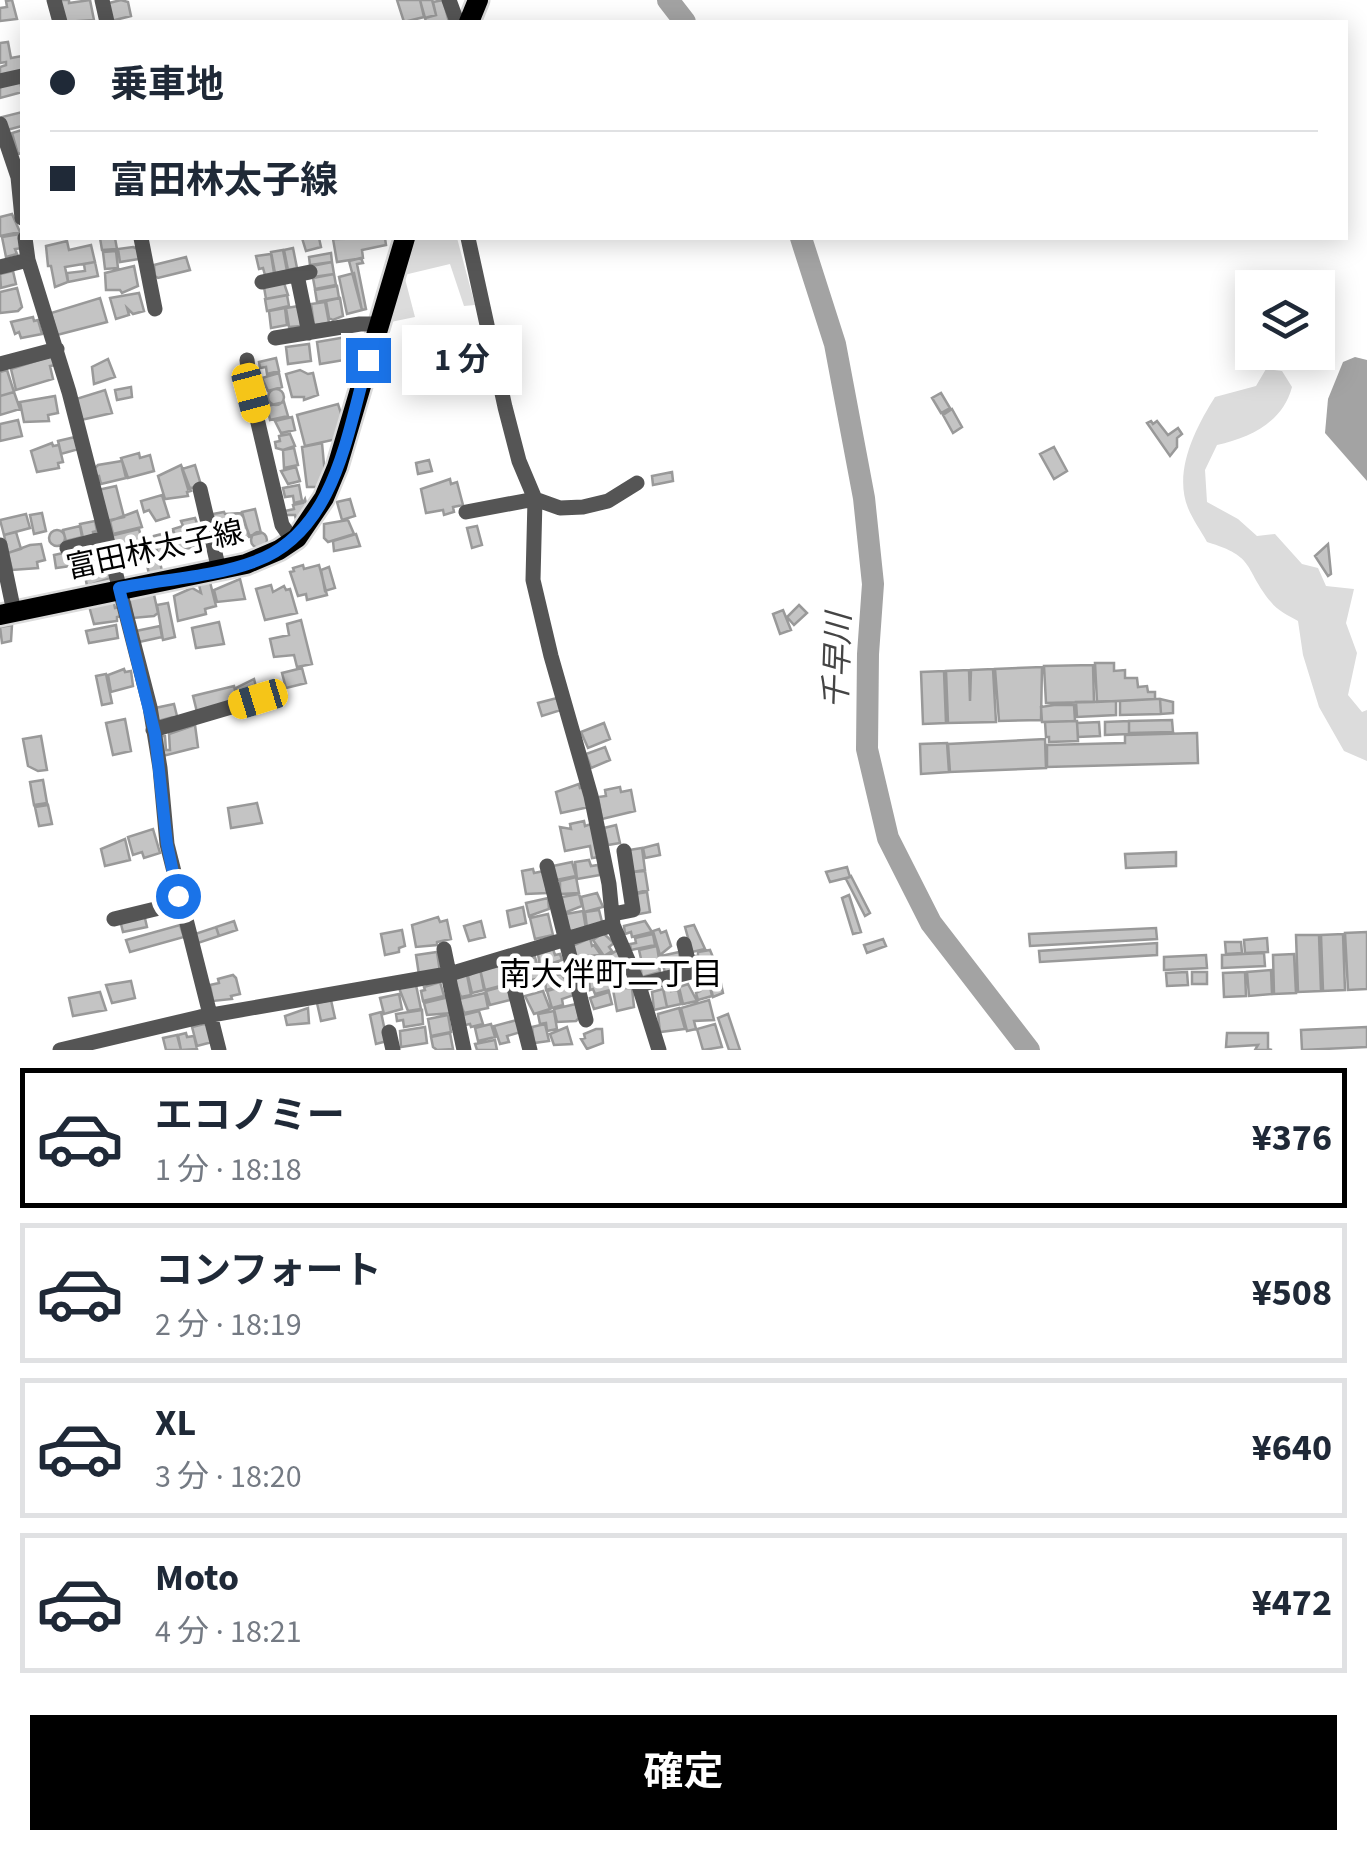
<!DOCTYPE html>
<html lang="ja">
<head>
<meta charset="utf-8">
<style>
	:root { --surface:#fff; --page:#f2f2f3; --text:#1f2937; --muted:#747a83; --line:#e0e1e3; --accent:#000 }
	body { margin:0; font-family:"Source Sans 3","Noto Sans JP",sans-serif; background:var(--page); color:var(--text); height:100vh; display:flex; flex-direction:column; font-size:38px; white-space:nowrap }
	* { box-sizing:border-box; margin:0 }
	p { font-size:32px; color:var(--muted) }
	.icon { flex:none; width:55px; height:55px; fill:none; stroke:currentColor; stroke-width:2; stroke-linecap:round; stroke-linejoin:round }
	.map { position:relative; height:1050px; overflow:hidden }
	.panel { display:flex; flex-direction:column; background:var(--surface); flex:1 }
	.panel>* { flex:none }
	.banner { position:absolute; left:20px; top:20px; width:1328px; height:220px; border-radius:0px; box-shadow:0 5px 25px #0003; display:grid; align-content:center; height:220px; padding:0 30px; background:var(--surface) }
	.tools { position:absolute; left:1235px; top:270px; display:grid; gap:20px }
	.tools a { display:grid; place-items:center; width:100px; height:100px; border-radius:0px; background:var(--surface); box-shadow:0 5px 25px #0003; font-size:50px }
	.end { position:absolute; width:45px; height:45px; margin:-22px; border:12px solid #1a73e8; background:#fff; box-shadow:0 0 0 5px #fff }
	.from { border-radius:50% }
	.bubble { position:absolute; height:70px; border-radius:0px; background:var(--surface); box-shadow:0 5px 25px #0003; font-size:32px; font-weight:700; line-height:70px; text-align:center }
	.car { position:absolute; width:30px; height:60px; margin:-30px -15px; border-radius:12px; box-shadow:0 0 8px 2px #0007; background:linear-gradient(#f5c518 24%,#345 0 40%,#f5c518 0 76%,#345 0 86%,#f5c518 0) }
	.banner b { display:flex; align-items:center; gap:35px; height:95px; font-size:38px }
	.banner b+b { border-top:2px solid var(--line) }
	.banner i { width:25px; height:25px; background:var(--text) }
	ul { padding:18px 0 0; list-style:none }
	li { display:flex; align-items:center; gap:30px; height:140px; margin:0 20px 15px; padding:0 10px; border:5px solid var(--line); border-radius:0px }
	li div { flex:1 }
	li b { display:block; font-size:38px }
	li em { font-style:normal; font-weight:700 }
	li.current { border-color:var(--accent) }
	li>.icon { width:90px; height:90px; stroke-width:1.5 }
	.cta { display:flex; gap:20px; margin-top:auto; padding:20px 30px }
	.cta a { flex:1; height:115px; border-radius:0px; background:var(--accent); color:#fff; font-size:40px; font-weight:700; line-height:115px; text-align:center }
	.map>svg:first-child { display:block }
	.green { fill:#dcdcdc }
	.water { fill:#a3a3a3 }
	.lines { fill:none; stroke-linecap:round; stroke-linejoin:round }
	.river { stroke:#a3a3a3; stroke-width:22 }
	.building { fill:#c4c4c4; stroke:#999; stroke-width:2.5 }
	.major-casing { stroke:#dbdbdb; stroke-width:25 }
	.minor { stroke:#555; stroke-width:15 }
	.major { stroke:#000; stroke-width:20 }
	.route { stroke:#1a73e8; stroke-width:12 }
	.labels { text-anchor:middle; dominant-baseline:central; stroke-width:9; stroke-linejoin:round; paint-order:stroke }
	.street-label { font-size:30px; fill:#000; stroke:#fff }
	.water-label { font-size:32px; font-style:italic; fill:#444; stroke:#fff }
	.neighbourhood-label { font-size:32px; fill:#000; stroke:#fff }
</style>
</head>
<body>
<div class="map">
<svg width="1367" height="1050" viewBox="0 0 1367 1050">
	<rect width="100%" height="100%" fill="#fff"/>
	<path class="green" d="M411,238H457L475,305L464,306L450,264L404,275L415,317L386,323Z
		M1266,369L1282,371L1292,387C1283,422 1250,438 1217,445L1205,470L1207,502L1238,519L1257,536L1275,534L1302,564L1318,568L1326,586L1354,589L1346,623L1357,653L1348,695L1362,712L1367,710V761L1344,751L1319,707L1303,655L1298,621C1289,616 1277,610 1271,602C1243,568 1257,557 1207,542C1201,531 1193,520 1188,508C1173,471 1196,427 1215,397L1256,386Z"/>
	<path class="water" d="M1355,357L1367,360V481L1325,433L1328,399L1343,362Z"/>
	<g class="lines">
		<path class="river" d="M668,0L685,22
			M801,238L835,344L864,498L873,584L868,654L867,749L888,838L931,923L1029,1050"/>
	</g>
	<path class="building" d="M12,0L17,19L0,21V8L7,7L6,1Z
		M57,0H69V3L90,0L94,20L64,22Z
		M121,0L128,2L131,16L111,21L105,4Z
		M397,0H420L424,17L404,22Z
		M420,0H432L436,15L425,18Z
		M443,0L449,22H426L425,18L436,15L433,2Z
		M8,42L11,58L22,56V73L0,78V67L6,65V62L0,63V43Z
		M20,80L22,92L0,98V84Z
		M22,112V126L7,130L2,117Z
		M22,130V153L18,154L12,133Z
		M12,214L20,232L0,236V217Z
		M20,234L23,248L15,249L17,254L6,257L2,237Z
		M100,238H115L117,249L102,250Z
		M302,238H319L321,247L306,251Z
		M385,238L386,245L362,250L363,258L337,262L333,239Z
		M67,241L69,250L91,245L95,262L65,267L68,282L55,287L51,266H48L46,246Z
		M133,247L138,249L139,259L120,262L118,249Z
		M293,248L297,268L288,270L284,250Z
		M283,250L287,271L275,273L271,252Z
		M116,251L118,268L105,269L103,252Z
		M331,253L332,262L310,265L309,257Z
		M271,254L274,273L265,275L263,268L259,269L256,256Z
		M186,257L190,270L158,278L155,276L154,265Z
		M361,258L363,263L357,264L366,309L362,310L349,261Z
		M95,262L98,276L68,282L67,273L85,271L84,264Z
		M332,262L334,274L313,277L312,266Z
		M134,266L138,286L122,293L120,290H106L105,273Z
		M13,271L16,284L1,288L0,274Z
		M354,273L362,310L347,314L339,277Z
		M334,274L336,285L315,289L313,278Z
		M284,283L288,295L266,299L264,287Z
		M337,286L339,298L317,302L315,290Z
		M17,288L22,307L18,311L0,313V292Z
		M139,293L144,311L133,314L127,308L129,315L116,319L110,298Z
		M287,295L289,306L267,311L265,299Z
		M100,298L107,322L57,335L51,313Z
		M340,298L343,316L333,320L329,318L326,301Z
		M325,302L329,323L314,325L311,304Z
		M299,306L301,326L289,327L286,308Z
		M285,308L287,325L271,328L269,311Z
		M33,317L34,321L38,320L42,334L21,338L19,332L15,334L11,322Z
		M358,335L361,354L356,355V358L320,364L317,342Z
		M309,344L311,361L288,364L286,347Z
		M54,355L56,365L50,366L53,379L16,390L11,369Z
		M276,358L279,371L267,374L266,367L260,368L259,362Z
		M108,359L115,377L94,384L92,367Z
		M7,370L14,392L0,396V372Z
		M300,370L308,374L313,373L318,395L304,400V397H292L286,374Z
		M279,373L282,387L268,391L262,378Z
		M131,387L132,397L117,400L115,390Z
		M268 397a8 8 0 1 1 16 0a8 8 0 1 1-16 0Z
		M105,390L112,413L81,420L76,399Z
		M14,392L20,409L0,415V396Z
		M941,393L950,408L941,413L932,398Z
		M55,396L58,413L48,415L49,421L24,422L20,402Z
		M284,402L288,416L270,420L267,406Z
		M338,404L343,420L337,439L305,446L297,415Z
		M952,409L962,427L953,433L943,415Z
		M292,417L295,430L281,433L275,421Z
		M18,420L22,436L0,441V424Z
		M1151,421L1153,424L1157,421L1168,435L1178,428L1182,434L1177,438V447L1170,456L1147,423Z
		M290,434L295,446L283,450L276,448L275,442L280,441L279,436Z
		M75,437L79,449L61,454L58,441Z
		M52,443L53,446L59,445L63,462L58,463L59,468L37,472L31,451Z
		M322,443L325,475L320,487H307L302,447Z
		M1054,447L1067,471L1054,479L1040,454Z
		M294,448L298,465L284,468L283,450Z
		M139,453L140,458L150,455L154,471L128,478L121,458Z
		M429,460L432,471L418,474L416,463Z
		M122,461L126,478L101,484L99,476L95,477L94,469L98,465Z
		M181,465L191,491L187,492L188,496L165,499L158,476Z
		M195,465L201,485L188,489L182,469Z
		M296,467L300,481L288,484L281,471Z
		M672,472L673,481L653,485L652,476Z
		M450,479L451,484L457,482L463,505L453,507L454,512L444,515L443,510L426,513L421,489Z
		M299,485L302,501L294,503L293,496L285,497L283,488Z
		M116,486L124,517L106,521L98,490Z
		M162,495L169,517L156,521L149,510L144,512L141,501Z
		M305,499L309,515L296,520L295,515H286L285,511L294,509L293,505L303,503Z
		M350,499L355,516L342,520L337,502Z
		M255,509L261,533L249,536L242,512Z
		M137,511L142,527L113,534L110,521Z
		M224,512L225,514L241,513L250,537L219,540L213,514Z
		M42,513L46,531L34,534L30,515Z
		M26,514L30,528L4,535L0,520Z
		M195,518L204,542L201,546L178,550L173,529L183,526L181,521Z
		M348,520L354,534L328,542L324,538V524Z
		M95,521L97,531L93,532L94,536L83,538L80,524Z
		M80,526L82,537L66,541L63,530Z
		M477,526L482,545L472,548L467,528Z
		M139,529L146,558L143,562L117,566L110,536Z
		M49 538a8 8 0 1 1 16 0a8 8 0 1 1-16 0Z
		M173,531L179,555L159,560L154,536Z
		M251 540a8 8 0 1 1 16 0a8 8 0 1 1-16 0Z
		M16,532L21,549L8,553L4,535Z
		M356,534L360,546L334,551L333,541Z
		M154,542L158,557L146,560L143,544Z
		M41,544L45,560L37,562L38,568L12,570L8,553L30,545Z
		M1328,544L1331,574L1328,576L1315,556Z
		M97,547L102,548L104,558L88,562L85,549Z
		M85,550L88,562L72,566L69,553Z
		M68,552L71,566L56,568L54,555Z
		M159,558L162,571L149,574L146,561Z
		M107,560L111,578L87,586L83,565Z
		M303,565L304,569L319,565L327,595L307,600L306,594L298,596L290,572L294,571L293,568Z
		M329,567L335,588L325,591L321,570Z
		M240,579L245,599L217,602L214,590Z
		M210,582L216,606L205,609L206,614L178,621L174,596L192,588L201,593L199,585Z
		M271,585L273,592L284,586L286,590L290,589L297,613L265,620L256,589Z
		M153,590L158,613L154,616L133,618L129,597Z
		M107,602L114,603L115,608L120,607L122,616L117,617V621L94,624L89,606Z
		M168,603L175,637L163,640L157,605Z
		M799,605L807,613L794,625L787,617Z
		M783,610L791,630L780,634L773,614Z
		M301,620L312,664L297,667L294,655L274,657L270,639L289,635L287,624Z
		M219,622L224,644L196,648L192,628Z
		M12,625L11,641L2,643L0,627Z
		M116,625L118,638L89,643L86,631Z
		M160,626L162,637L139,642L136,631Z
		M1095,663H1114V671L1125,670V678H1137L1138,687L1147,686L1148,692H1155V699L1097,702Z
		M1093,665L1094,702L1046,703L1044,666Z
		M1042,667L1041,720L999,721L995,669Z
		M302,668L306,683L286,688L282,673Z
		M124,669L125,672L131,671L133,686L111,692L108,675Z
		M993,669L996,722L948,723L946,671L969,670L970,701L971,670Z
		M944,671L946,723L923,724L921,672Z
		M106,674L112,703L102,705L96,676Z
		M254,679L258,694L239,699L236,688Z
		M234,686L238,704L197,712L193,696Z
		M557,698L561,710L542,716L538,703Z
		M1155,699H1160L1161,714L1120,715V701Z
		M1160,699L1173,702V713L1161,714Z
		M1116,701V715L1077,717L1076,702Z
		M174,704L177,716L158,721L155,708Z
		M1054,705H1074L1075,721L1042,722L1041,707Z
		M125,719L131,751L113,755L106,723Z
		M1172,720L1173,732L1129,733V721Z
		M1077,721L1078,741L1049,742V737H1046L1045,722Z
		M1129,721V734L1105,735V722Z
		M1099,722L1100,736L1078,737L1077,723Z
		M604,723L610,739L588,748L581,732Z
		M195,725L198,747L163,756L161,736H165L166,750H170L169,734Z
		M1197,733L1198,763L1047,767V745L1125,743V735Z
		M41,736L47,770L38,771L28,766L23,739Z
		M1045,739L1046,768L950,772L948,744Z
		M947,743L949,772L921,774L920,744Z
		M605,747L610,760L591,768L586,754Z
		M43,780L47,803L34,805L30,782Z
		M579,784L580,788L585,787L589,807L561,813L556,792Z
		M620,787L621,792L631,790L635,811L602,819L598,797L606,796L605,790Z
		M257,803L262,823L231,828L228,808Z
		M48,805L52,824L39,826L35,807Z
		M584,821L585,826L591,824L600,857L592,858L590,846L565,851L560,827L571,829L570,824Z
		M616,825L620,843L608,845L604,828Z
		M153,829L160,853L144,858L142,852L133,855L128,837Z
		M125,839L130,860L105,866L101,849Z
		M658,844L660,855L645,858L643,848Z
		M642,848L645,870L632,872L629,850Z
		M1176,852V866L1126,868L1125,854Z
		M589,860L591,866L598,865L600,875L577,879L575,862Z
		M572,862L576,876L556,880L553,866Z
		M847,867L850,877L830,882L826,872Z
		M533,869L534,873L544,871L547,893L526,894L522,871Z
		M645,871L648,890L636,893L633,872Z
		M851,876L870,913L865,916L846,879Z
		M576,877L579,893L560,894V881Z
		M647,892L650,912L639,914L635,894Z
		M597,893L603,907L584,912L581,897Z
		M579,894L582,906L564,913L562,897Z
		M849,895L861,932L853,934L842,898Z
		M548,898L549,909L529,916L526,903Z
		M523,907L526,923L510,927L507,911Z
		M599,910L603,926L587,928L585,912Z
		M583,911L586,929L569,931L566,914Z
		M144,914L147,927L123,932L120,920Z
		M548,914L553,935L535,939L530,918Z
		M438,917L440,922L447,920L451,939L437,942V945L416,947L412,925Z
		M234,921L237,930L219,936L216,927Z
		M481,921L485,937L469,941L464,926Z
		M645,921L652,932L632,937L631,932L625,934L624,926Z
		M180,925L184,937L130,952L126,940Z
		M694,925L705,949L692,952L685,927Z
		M216,927L219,936L198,943L195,934Z
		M1156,928L1157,939L1030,946L1029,934Z
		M659,929L661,933L666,931L671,946L660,955L653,931Z
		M402,930L405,946L399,948V952L385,955L381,934Z
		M1367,932V989L1348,990L1345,933Z
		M603,933L614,943L609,947L612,951L604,956L593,940Z
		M653,934L655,945L631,950L630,944L636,943L635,938Z
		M1343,934L1345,990L1323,991L1321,935Z
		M1296,935H1319L1321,991L1298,992Z
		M590,938L592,946L594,945L601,955L575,957L572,946Z
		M1267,938L1268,952L1245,953L1244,940Z
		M883,939L886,946L867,953L864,945Z
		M1225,942H1241L1242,953L1226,954Z
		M1157,943V955L1040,962L1039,951Z
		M657,946L659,959L642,963L639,950Z
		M553,949L555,955L560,954L562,960L540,967L538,954Z
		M618,950L628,970L619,976L606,957Z
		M710,950L715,962L696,966L695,956H698V952Z
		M437,952L440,972L419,975L416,955Z
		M679,952L680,960L675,961L674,971L665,973L661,956Z
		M1264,953L1265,966L1222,968V955Z
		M1294,954L1296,993L1274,994L1273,955Z
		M1206,955L1207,968L1164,970V957Z
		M535,957L541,978L521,982L516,963Z
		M601,957L609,973L603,974L602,969L583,974L580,962Z
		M658,960L660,972L642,977L640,965Z
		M558,962L559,967L564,965L566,972L543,979L542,967Z
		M503,966L508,984L485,990L480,969Z
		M480,969L484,990L472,993L468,976Z
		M1271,970L1272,994L1249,996L1247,972Z
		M1187,972L1188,985L1167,986L1166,973Z
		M1192,972H1207V984H1192Z
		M1245,972L1246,996L1224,997L1223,973Z
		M614,973L618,988L595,994L593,989L590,990L589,979Z
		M561,974L569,984L546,990L545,978Z
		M719,974L723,993L713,997L708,976Z
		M233,975L236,978L240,994L231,996L232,999L213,1001L210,985L219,983L218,979Z
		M467,975L471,995L461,997L453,978Z
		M708,978L712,996L698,1000L696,993L700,991L697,981Z
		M131,981L135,998L112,1003L106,985Z
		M440,982L444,996L423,1001L421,991L425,990L424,987Z
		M571,984L574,995L562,999L563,1005L552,1008L547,991Z
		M688,984L697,1001L683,1004L679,987Z
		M416,985L421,1009L408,1011L399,988Z
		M508,985L510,1000L490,1005L486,991Z
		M670,986L671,991L678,990L681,1004L667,1007L663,988Z
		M620,988H632L634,1007L617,1011L613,990Z
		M663,989L667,1007L654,1010L652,992Z
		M543,991L550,1009L534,1014L525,996Z
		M100,992L106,1010L73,1016L69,998Z
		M609,992L612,1004L594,1009L590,998Z
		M485,993L488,1008L464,1013L459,999Z
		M399,994L402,1009L384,1014L380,998Z
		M449,997L452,1013L427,1015L424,1003Z
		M331,1000L335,1018L321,1021L317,1003Z
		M709,1000L714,1020L694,1021L696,1029L687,1031L681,1008Z
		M576,1004L579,1018L576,1021L557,1022L554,1009Z
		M308,1008L309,1023L287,1025L285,1016Z
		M679,1008L685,1029L660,1032L658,1014Z
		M422,1010L423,1024L404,1027L403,1020L397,1021L396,1014Z
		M479,1011L483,1024L471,1027L470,1024L465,1025L463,1015Z
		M554,1011L557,1029L547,1031L546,1023L540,1024L538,1014Z
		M381,1012L387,1041L376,1044L370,1015Z
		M728,1014L740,1050H729L718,1018Z
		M448,1015L451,1032L431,1036L428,1019Z
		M517,1020L521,1032L507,1036L509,1042L500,1044L494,1026Z
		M204,1024L208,1026L212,1042L197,1046L192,1027Z
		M491,1024L495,1037L478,1041L475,1028Z
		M545,1024L549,1041L534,1043L532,1027Z
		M715,1024L722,1047L703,1050L697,1029Z
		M425,1027L427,1043L401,1047L400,1031Z
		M567,1027L572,1044L554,1045L550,1034Z
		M1367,1027V1047L1302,1050L1301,1030Z
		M596,1029H602L603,1043L587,1049L581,1039L585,1038L584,1034Z
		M186,1033L187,1037L194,1036L197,1049L181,1050L178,1035Z
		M450,1033L453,1049L437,1050L433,1047L431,1037Z
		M1227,1033H1268V1049L1272,1050H1255L1258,1045L1226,1047Z
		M177,1035L181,1050H166L163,1038Z
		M495,1040L497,1050H477L475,1044Z"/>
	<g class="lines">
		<g class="major-casing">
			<path id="major" d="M469,22L478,0
				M0,615L246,564L279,550L297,538L324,498L337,467L405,238"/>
		</g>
		<path class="minor" d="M54,0L60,22
			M102,0L107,22
			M449,0L456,19L464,22
			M0,81L22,76
			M0,124L18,177L22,218
			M25,238L28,260L69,392L150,707L160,768L167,844L219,1050
			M141,238L155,309
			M468,238L505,407L519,461L535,499L533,580L551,656L591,796L609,884L613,925L639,986L659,1050
			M0,267L28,260
			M297,275L309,333
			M262,282L310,272
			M275,338L360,324H379
			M247,360L251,393L282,525L293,541
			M0,364L57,349
			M200,489L219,570
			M466,512L535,499L560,508L583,507L608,501L637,483
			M0,545L14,612
			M67,548L105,538
			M153,730L258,699
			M547,866L586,1020
			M613,914L633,910L624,851
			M114,919L180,903
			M444,949L449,973
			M506,957L530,1050
			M448,974L464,1050
			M639,985L691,972L684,944
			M389,1032L393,1050
			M60,1050L200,1017L453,973L613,925"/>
		<use href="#major" class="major"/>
	</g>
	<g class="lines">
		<path class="route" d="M178,896L167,844L155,734L119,588C164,579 214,577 256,561C336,531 347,432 368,360"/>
	</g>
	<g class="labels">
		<g class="street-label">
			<text transform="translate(155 550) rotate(-12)">富田林太子線</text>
		</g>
		<g class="water-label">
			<text transform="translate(838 661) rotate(-88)">千早川</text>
		</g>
		<g class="neighbourhood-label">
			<text x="611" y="975">南大伴町二丁目</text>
		</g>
	</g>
</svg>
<div class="tools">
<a><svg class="icon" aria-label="layers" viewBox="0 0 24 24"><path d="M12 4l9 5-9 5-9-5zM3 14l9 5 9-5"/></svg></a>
</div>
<i class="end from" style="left:178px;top:896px"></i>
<i class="end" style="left:368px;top:360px"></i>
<div class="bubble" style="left:402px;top:325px;width:120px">1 分</div>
<i class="car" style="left:251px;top:393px;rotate:165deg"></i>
<i class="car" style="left:258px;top:699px;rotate:253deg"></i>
<div class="banner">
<b><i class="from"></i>乗車地</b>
<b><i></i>富田林太子線</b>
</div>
</div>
<section class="panel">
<ul>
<li class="current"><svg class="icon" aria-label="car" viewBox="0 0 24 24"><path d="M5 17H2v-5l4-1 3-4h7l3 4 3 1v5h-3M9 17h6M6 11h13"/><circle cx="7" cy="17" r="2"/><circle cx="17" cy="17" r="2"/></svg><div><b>エコノミー</b><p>1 分 · 18:18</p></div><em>¥376</em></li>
<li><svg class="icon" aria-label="car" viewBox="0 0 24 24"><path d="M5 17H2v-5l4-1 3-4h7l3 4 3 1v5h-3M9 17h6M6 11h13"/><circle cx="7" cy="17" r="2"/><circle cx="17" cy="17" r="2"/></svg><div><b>コンフォート</b><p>2 分 · 18:19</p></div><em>¥508</em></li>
<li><svg class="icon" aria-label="car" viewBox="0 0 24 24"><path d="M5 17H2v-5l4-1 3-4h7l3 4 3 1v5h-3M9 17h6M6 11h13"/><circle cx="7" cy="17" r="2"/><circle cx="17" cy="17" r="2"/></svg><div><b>XL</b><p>3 分 · 18:20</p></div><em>¥640</em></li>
<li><svg class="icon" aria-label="car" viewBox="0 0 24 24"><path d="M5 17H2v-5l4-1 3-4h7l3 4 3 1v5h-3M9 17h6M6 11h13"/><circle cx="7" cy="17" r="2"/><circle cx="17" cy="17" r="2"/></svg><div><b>Moto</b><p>4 分 · 18:21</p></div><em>¥472</em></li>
</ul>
<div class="cta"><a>確定</a></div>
</section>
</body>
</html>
